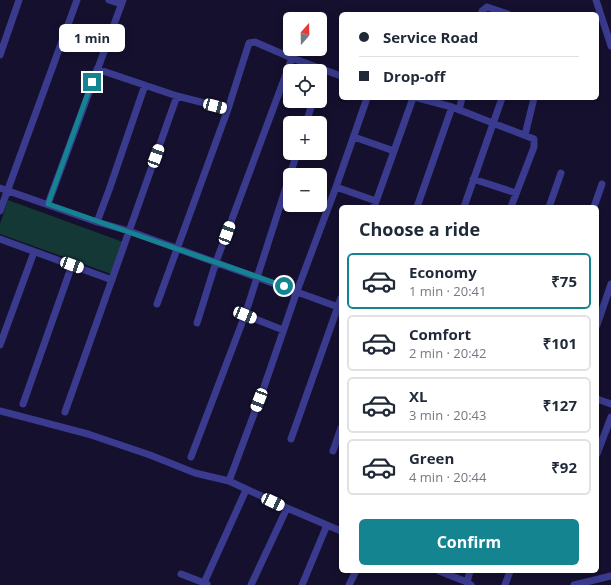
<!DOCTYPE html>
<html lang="en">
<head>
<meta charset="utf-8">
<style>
	:root { --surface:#fff; --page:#f6f6f7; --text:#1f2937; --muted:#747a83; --line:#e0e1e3; --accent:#158491 }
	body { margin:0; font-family:"Open Sans",sans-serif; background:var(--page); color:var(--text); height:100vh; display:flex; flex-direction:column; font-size:15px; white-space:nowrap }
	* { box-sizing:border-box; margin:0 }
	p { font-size:13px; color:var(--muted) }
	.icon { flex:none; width:22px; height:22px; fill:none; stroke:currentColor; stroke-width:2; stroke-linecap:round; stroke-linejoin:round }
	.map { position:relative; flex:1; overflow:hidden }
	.side { position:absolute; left:339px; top:205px; width:260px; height:368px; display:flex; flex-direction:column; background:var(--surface); border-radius:6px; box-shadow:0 2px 10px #0003 }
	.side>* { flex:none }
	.banner { position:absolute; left:339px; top:12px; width:260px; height:88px; border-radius:6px; box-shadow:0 2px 10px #0003; display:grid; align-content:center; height:88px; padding:0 20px; background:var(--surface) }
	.needle { width:26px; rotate:20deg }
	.controls { position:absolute; left:283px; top:12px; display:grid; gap:8px }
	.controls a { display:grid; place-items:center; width:44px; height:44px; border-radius:6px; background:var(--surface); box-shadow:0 2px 10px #0003; font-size:20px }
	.end { position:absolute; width:18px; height:18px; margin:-9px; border:5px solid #158491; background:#fff; box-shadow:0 0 0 2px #fff }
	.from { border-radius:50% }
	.bubble { position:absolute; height:28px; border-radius:6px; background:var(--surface); box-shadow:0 2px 10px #0003; font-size:13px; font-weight:700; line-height:28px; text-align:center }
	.car { position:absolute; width:12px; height:24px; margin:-12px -6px; border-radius:5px; box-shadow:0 0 3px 1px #0007; background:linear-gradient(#fff 24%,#345 0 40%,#fff 0 76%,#345 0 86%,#fff 0) }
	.banner b { display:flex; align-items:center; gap:14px; height:38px; font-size:15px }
	.banner b+b { border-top:1px solid var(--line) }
	.banner i { width:10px; height:10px; background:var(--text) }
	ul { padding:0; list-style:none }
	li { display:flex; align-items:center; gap:12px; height:56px; margin:0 8px 6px; padding:0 12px; border:2px solid var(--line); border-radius:6px }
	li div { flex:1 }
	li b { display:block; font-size:15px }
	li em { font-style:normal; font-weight:700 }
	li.on { border-color:var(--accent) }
	li>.icon { width:36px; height:36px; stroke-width:1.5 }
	h2 { padding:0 20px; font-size:18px; line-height:48px }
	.cta { display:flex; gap:8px; margin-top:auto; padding:8px 20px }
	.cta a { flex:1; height:46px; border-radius:6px; background:var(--accent); color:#fff; font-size:16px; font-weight:700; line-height:46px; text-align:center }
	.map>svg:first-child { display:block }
	.green { fill:#133835 }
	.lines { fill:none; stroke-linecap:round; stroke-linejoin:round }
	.minor { stroke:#3a3b8e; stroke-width:7 }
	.route { stroke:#158491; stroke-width:5 }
</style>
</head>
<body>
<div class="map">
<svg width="611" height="585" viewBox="0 0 611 585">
	<rect width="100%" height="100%" fill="#14102e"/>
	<path class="green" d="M8,200L123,242L111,274L0,234V224Z"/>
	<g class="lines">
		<path class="minor" d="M109,0L121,4
			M596,0L611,46
			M481,14L482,11L487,7L508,14
			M0,55L19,0
			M97,69L177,96L228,109
			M320,79L323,69
			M418,98L452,107L534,139V147L511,207
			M459,110L462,98
			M306,123L313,101
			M525,135L534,98
			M354,137L394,151
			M473,179L516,193
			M336,187L376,201
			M0,188L97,222L129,231L341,308
			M48,204L123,0
			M374,207L413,98
			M417,207L452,107
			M464,207L502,98
			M549,207L561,173
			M594,207L602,184
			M0,211L77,0
			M97,222L109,190L145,85
			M0,239L112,280
			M157,304L228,109L249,43L255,42L292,58L341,76
			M245,315L283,330
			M197,323L216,262L292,58
			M597,325L611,284
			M0,345L34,252
			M597,399L611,404
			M23,404L72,265
			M0,411L88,434L150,455L195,473L229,481L287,508L341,531
			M65,412L177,96
			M291,439L341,298
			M333,451L341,428
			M597,454L611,417
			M191,457L245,315L297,153
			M229,481L264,387L297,291L336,187L367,98
			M439,571L467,582L471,585
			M181,574L207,584
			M467,582L470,571
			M204,583L246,490
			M251,585L287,508
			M302,585L327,525
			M349,585L356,571
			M505,585L510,571
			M574,585L611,576"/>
	</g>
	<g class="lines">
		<path class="route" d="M92,82L48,204L284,286"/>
	</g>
</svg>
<div class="controls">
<a><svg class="needle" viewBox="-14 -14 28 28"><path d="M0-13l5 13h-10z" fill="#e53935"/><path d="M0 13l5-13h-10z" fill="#747a83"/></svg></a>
<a><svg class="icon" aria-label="locate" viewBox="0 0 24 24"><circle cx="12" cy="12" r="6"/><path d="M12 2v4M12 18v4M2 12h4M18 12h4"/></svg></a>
<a>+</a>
<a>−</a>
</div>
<i class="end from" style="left:284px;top:286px"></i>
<i class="end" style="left:92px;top:82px"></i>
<div class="bubble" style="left:59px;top:24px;width:66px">1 min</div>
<i class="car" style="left:215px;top:106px;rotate:105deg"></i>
<i class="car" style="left:156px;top:156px;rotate:20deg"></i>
<i class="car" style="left:227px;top:233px;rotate:20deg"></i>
<i class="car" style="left:72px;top:265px;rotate:110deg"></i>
<i class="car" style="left:245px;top:315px;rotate:112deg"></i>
<i class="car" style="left:259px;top:400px;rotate:201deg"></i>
<i class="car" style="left:273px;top:502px;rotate:115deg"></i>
<div class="banner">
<b><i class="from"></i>Service Road</b>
<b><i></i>Drop-off</b>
</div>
<section class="side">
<h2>Choose a ride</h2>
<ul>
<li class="on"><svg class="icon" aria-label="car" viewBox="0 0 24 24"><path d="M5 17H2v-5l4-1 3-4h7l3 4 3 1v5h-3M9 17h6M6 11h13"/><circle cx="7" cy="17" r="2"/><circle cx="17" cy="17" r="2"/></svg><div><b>Economy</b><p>1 min · 20:41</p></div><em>₹75</em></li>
<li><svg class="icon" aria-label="car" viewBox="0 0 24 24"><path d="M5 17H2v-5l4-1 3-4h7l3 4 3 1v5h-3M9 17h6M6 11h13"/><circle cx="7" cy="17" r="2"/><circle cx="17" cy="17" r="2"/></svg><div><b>Comfort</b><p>2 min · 20:42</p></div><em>₹101</em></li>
<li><svg class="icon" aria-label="car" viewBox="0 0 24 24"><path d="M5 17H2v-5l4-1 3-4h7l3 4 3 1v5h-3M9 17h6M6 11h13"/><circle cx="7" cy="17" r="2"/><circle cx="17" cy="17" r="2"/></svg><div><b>XL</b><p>3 min · 20:43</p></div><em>₹127</em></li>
<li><svg class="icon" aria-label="car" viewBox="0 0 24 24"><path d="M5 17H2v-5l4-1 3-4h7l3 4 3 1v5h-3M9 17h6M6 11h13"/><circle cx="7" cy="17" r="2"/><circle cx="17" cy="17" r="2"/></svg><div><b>Green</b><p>4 min · 20:44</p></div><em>₹92</em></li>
</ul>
<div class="cta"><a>Confirm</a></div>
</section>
</div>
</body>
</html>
